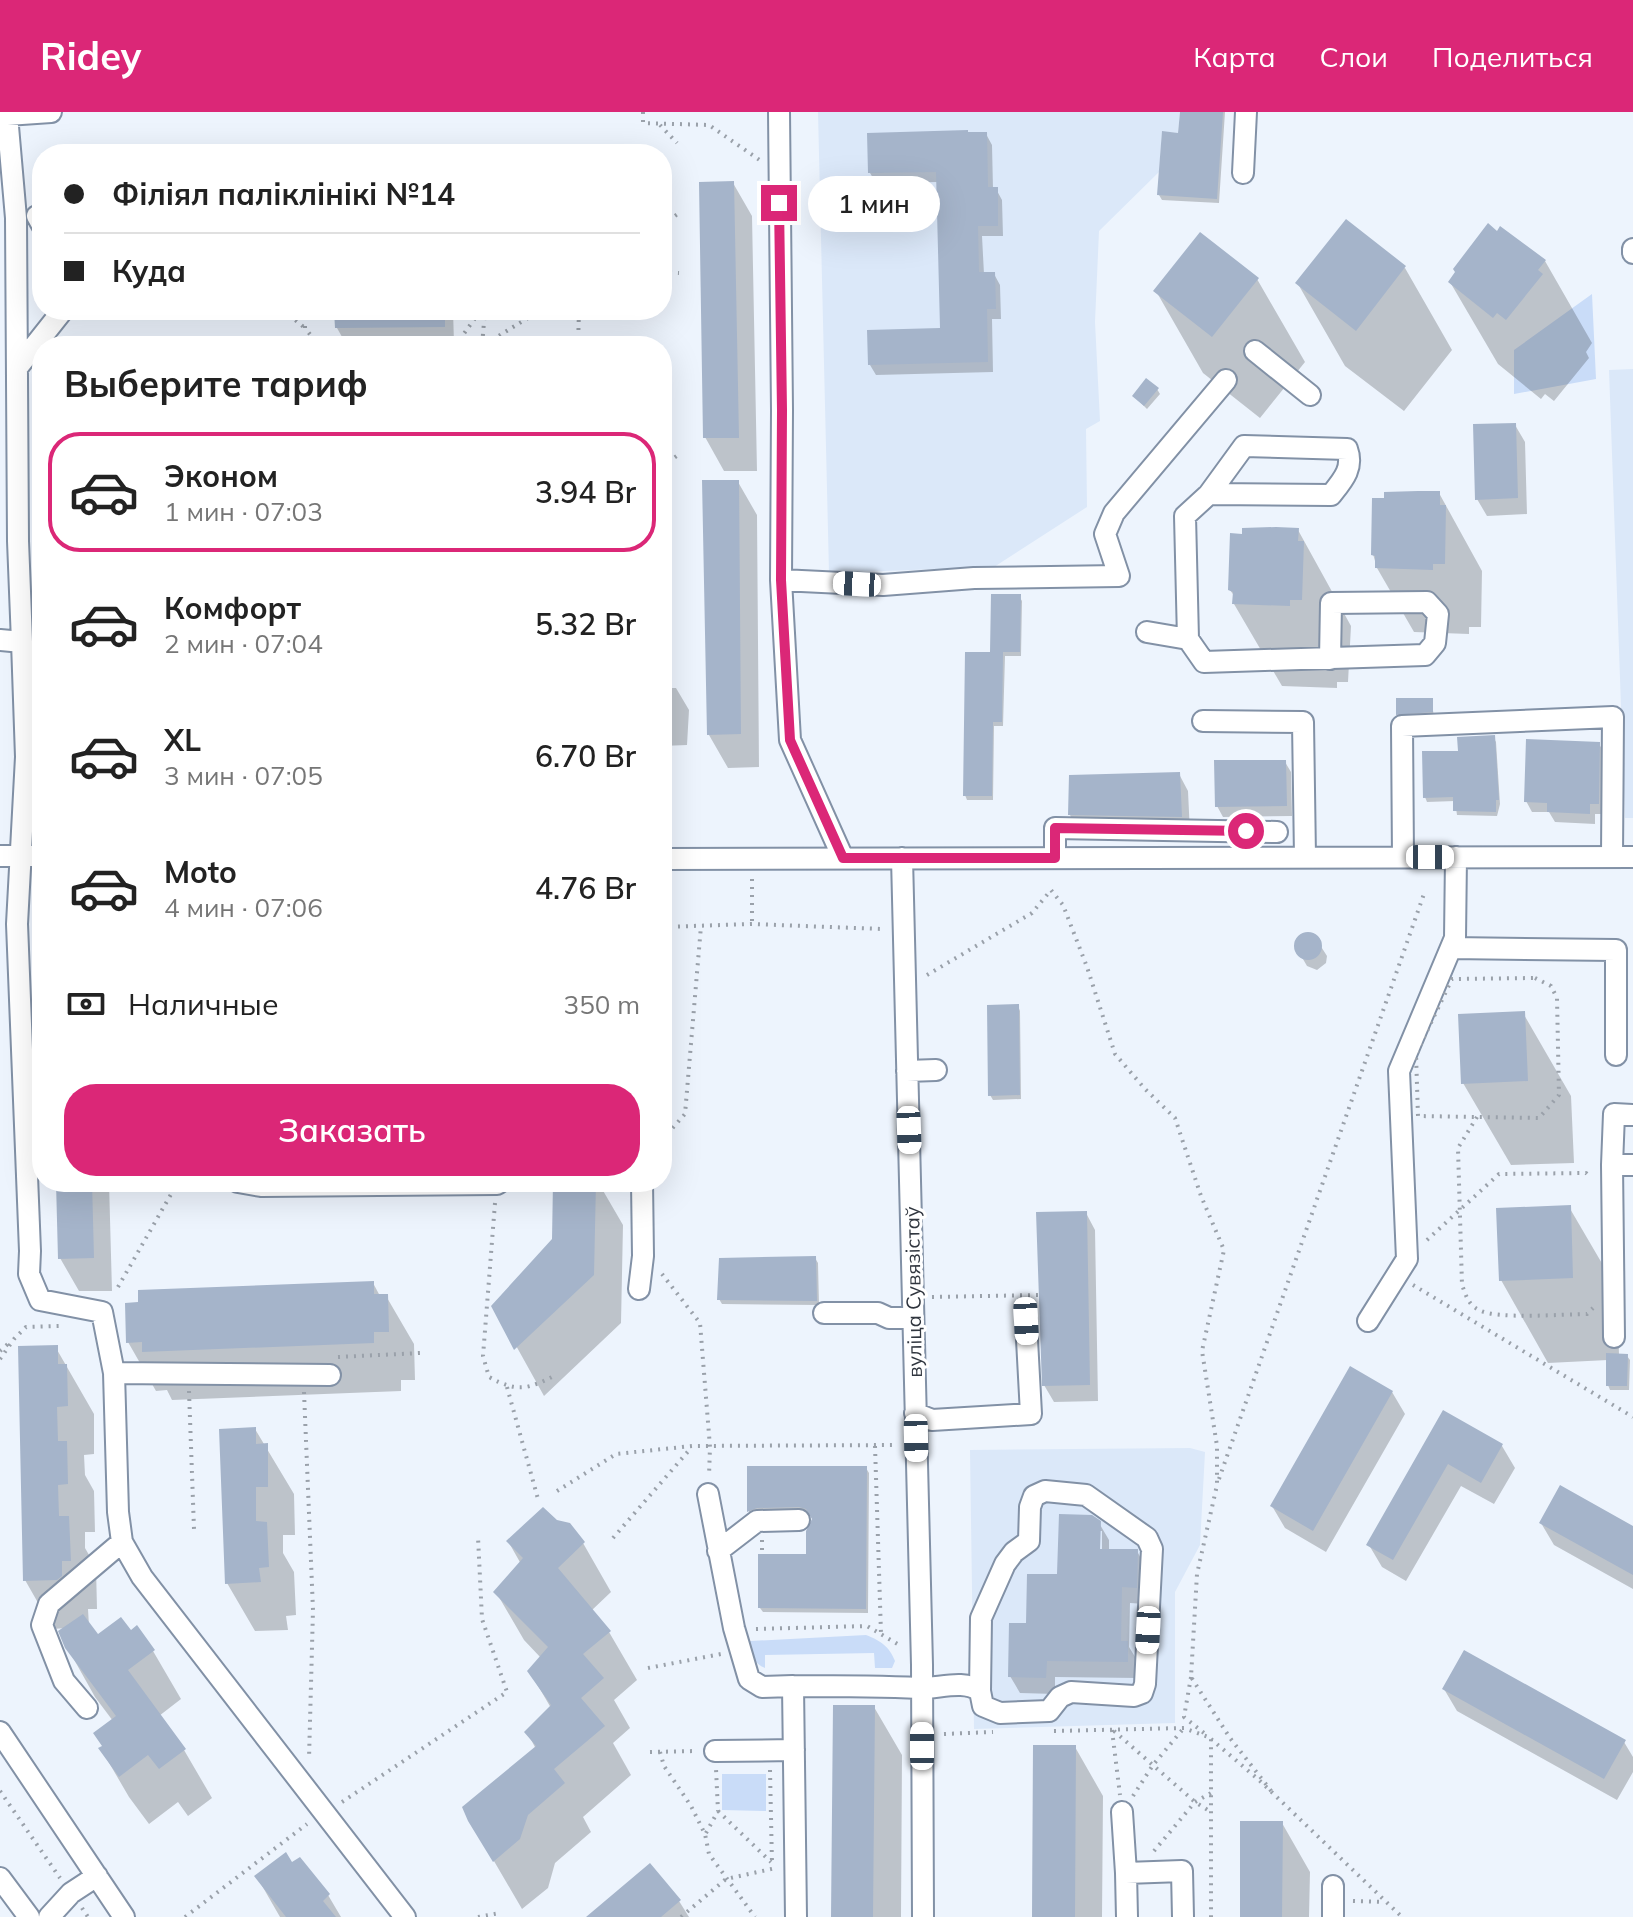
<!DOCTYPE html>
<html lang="ru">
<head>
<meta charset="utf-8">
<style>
	:root { --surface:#fff; --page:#f6f6f6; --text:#222; --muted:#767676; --line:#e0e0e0; --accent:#db2777 }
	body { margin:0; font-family:Mulish,sans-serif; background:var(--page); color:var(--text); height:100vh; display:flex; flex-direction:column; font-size:30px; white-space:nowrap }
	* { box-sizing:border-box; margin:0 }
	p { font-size:26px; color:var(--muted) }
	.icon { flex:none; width:44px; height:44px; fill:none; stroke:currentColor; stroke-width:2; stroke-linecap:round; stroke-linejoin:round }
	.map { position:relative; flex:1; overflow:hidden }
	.side { position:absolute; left:32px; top:224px; width:640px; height:856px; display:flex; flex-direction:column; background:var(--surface); border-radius:32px; box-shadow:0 8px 32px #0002 }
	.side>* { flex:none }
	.hud { position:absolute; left:32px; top:32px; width:640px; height:176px; border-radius:32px; box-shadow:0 8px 32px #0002; display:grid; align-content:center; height:176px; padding:0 32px; background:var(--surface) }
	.end { position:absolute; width:36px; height:36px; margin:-18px; border:10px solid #db2777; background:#fff; box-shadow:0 0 0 4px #fff }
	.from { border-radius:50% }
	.bubble { position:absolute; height:56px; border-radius:28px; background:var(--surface); box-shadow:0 8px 32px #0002; font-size:26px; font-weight:600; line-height:56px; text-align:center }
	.car { position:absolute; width:24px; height:48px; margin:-24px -12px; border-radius:10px; box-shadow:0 0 6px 2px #0007; background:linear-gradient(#fff 24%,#345 0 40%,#fff 0 76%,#345 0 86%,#fff 0) }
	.hud b { display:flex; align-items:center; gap:28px; height:76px; font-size:30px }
	.hud b+b { border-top:2px solid var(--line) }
	.hud i { width:20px; height:20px; background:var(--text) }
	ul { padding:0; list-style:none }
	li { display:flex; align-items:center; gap:24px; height:120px; margin:0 16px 12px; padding:0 16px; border:4px solid transparent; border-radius:32px }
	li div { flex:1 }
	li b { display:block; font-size:30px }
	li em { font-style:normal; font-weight:600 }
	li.on { border-color:var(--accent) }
	li>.icon { width:72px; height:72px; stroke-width:1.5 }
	h2 { padding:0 32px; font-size:36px; line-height:96px }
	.pay { display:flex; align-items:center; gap:20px; height:88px; padding:0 32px; font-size:30px }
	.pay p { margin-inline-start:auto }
	.cta { display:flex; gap:16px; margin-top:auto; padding:16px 32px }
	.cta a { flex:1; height:92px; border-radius:32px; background:var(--accent); color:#fff; font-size:32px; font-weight:600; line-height:92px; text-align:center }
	header { display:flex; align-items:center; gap:48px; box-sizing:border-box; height:112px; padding:0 40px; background:var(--accent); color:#fff }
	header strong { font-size:38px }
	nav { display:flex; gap:44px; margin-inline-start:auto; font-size:28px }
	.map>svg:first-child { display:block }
	.built { fill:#dbe8f9 }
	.green { fill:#c9dcf8 }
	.shadow { fill:#0003; fill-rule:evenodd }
	.building { fill:#a5b4ca }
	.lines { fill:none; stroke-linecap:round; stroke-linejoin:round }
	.minor-casing { stroke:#8291a6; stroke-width:24 }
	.path { stroke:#9aa1aa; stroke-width:4; stroke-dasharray:2 6; stroke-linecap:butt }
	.minor { stroke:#fff; stroke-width:20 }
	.route { stroke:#db2777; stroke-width:10 }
	.labels { text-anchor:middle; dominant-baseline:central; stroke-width:6; stroke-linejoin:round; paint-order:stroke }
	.street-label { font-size:20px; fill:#30363f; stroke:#fff }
</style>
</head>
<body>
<header>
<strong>Ridey</strong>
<nav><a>Карта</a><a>Слои</a><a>Поделиться</a></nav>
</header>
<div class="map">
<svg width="1633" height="1805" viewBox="0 0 1633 1805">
	<rect width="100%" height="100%" fill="#edf4fd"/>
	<path class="built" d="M818,0H1180L1178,21L1162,20L1159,60L1099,119L1095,210L1100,309L1086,317L1087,395L994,455L829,461Z
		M1633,257V706H1625L1609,258Z
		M1190,1336L1205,1340L1200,1433L1175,1480V1611L974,1617L970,1338Z"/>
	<path class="green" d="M1592,182L1596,267L1514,282V238Z
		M866,1523C881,1529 889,1534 895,1549L892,1556H875L874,1541L765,1543V1556C752,1550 751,1543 750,1529Z
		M722,1662H766V1699L722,1698Z"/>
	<path class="shadow" d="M1182,0H1225L1219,91L1162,88L1159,83L1180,23Z
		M986,22L992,33L993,77H996L1002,88L1003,124H982L984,162H994L1000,173L1001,207H992L993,260L876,263L870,253L942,218L938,70L876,71L870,61Z
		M640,37L643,42H401Z
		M733,71L752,104L757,359H724L705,325Z
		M1545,149L1592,231L1586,240L1589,246L1554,289L1545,282L1541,287L1498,252L1450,170Z
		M1405,156L1452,238L1404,299L1345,254L1298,172Z
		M1257,167L1305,250L1260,306L1203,261L1156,179Z
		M336,198H453L454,231L346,232L337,216Z
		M1157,277L1160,282L1147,297L1134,284Z
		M1515,313L1525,330L1527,402L1487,404L1477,387Z
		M738,370L757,403L759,655L728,656L709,623Z
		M1439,381L1482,459L1481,515H1469V522L1414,520L1377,456L1373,442Z
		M1298,418L1351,514L1348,570H1337V576L1282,574L1234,492L1235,485L1230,478Z
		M1019,484L1022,489L1021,544H1005L1003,614H994L993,688H967L965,683L992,542Z
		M662,576H676L689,598L687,633L662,634Z
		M1431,588L1434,604L1400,607L1398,602Z
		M1493,625L1496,630L1500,692L1497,704L1457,703L1455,689L1427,690L1425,685L1460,641Z
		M1599,632L1605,642L1604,702H1595V712L1555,710L1549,700H1532L1526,689Z
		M1285,650L1291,660L1292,704L1223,705L1217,694Z
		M1179,662L1188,679L1190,721L1079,719L1070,703Z
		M1305,822H1313L1327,844L1326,851L1317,858L1307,854L1296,835L1298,827Z
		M1018,894L1020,899L1021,987L993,988L990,983Z
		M1523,901L1571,984L1574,1051L1511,1053L1463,971Z
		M58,1070H109L112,1179H79L60,1146Z
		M555,1070H598L623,1113L621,1211L544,1284L494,1194L554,1128Z
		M1569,1095L1617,1177L1619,1243L1627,1244L1630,1248L1629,1278H1610L1608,1273V1248L1548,1251L1501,1168Z
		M1086,1101L1095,1118L1098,1289L1054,1290L1044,1273Z
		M815,1146L818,1151L819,1193L722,1192L719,1187Z
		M373,1171L380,1184H386L414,1232L415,1268H401V1279L172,1288L167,1278L156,1279L128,1230L140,1192Z
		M56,1236L94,1302V1342L84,1343L85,1363L94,1379L95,1420H85V1436L96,1455L97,1497H88L89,1514L97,1525L131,1520L153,1539L181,1587L159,1604L184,1638L212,1686L188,1704L178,1690L149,1712L129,1685L101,1637L113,1609L95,1585L67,1535L66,1516L53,1517L25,1468Z
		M1392,1280L1405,1302L1326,1440L1285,1416L1272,1394Z
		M1444,1301L1502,1334L1515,1356L1494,1392L1461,1374L1406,1469L1382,1455L1369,1433Z
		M255,1317L294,1382L295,1423H283V1441L294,1460L296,1503L286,1504L288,1518L255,1519L227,1471Z
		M749,1356H866L869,1361L868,1501L763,1500L760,1496L808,1444L814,1407L811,1401L802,1399L752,1404L749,1400Z
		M556,1410L583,1431L611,1480L591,1499L609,1520L637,1568L614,1588L630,1616L613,1631L631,1663L583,1705L591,1720L555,1751L548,1776L522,1797L470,1708L536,1637L527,1620L551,1596L530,1560L541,1546L524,1528L496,1480L521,1452L508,1429Z
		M1099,1411L1109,1428V1439H1137L1146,1456L1145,1492L1130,1491L1129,1535L1137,1548V1566L1055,1565V1582L1020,1581L1010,1564L1028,1513L1059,1464ZM1098,1419H1102V1447H1098Z
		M1541,1411L1633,1416V1477L1554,1433Z
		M1444,1577L1624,1630L1633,1645V1660L1617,1688L1457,1599Z
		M874,1595L902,1643L901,1805H833Z
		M1075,1635L1103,1684L1102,1805H1034Z
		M1282,1711L1310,1760L1309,1805H1242Z
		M292,1752L328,1783L341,1805H280L257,1765Z
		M679,1789L689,1805H589Z"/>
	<path class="building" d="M1180,0H1223L1217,87L1157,83L1162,19L1178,21Z
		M968,18V20H987L988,75H998V114H978L979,160H995L996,197H987L988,250L868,253L867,218L940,216L936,60L868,61L867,21Z
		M734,69L739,326H703L699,70Z
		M1346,107L1406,154L1356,219L1295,171Z
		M1488,111L1497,119L1500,114L1546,148L1538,158L1543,162L1506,208L1497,201L1493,206L1448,170L1455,160L1453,157Z
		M1200,120L1259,166L1212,225L1153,179Z
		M334,198H445V215L335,216Z
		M1146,266L1159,276L1144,294L1132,284Z
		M1516,311L1518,386L1475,388L1473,312Z
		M702,368H739L741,622L707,623Z
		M1418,379H1440V393H1446L1445,452H1433V458L1375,456V444L1371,443L1372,386H1384V380Z
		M1276,415L1299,416L1298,429H1304L1302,488H1290V494L1232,492L1233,480L1228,478L1230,421L1242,422V416Z
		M991,482H1021L1020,540H1003L1002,610H993L992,684H963L965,540H990Z
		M1396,586H1433V600L1396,603Z
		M1495,623L1499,688H1496V700L1453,699V685L1423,686L1422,639H1458L1457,625Z
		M1526,627L1600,630L1599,692H1590V702L1547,700V691L1524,690Z
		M1214,648H1286L1287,694L1215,695Z
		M1180,660L1182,705L1068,703L1069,663Z
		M1294 834a14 14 0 1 1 28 0a14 14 0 1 1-28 0Z
		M1019,892L1020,983L988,984L987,893Z
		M1525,899L1528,969L1461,972L1458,902Z
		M56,1070H92L94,1146L58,1147Z
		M553,1070H596L594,1163L514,1238L491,1194L552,1127Z
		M1571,1093L1573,1166L1499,1169L1496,1096Z
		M1087,1099L1090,1273L1042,1274L1036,1100Z
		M816,1144L817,1189L717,1188L719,1146Z
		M374,1169V1182H388L389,1220H374V1231L142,1240V1230L126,1231L125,1191L138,1190V1178Z
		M58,1233V1252H67L68,1294L57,1295L58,1329H67L68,1372L58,1373L59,1404H69L71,1449H62V1464L57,1468L23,1469L18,1234Z
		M1606,1241L1628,1242L1627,1274H1606Z
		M1350,1254L1393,1279L1313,1419L1270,1394Z
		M1443,1298L1503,1332L1481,1371L1448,1352L1393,1448L1366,1433Z
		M256,1315V1332L268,1331V1375H256V1409L267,1410L269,1455L259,1456L261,1470L225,1472L219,1317Z
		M747,1354H867L866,1497L758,1496V1442H806V1419L812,1407L806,1397L799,1395L757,1396L747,1400Z
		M1560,1373L1633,1414V1463L1539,1411Z
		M543,1395L557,1408L570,1411L585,1430L558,1456L611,1519L583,1542L604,1566L581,1586L605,1614L554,1657L565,1671L528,1703L520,1727L493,1750L468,1709L462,1695L536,1634L524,1620L551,1593L527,1559L548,1535L493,1480L523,1446L506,1429Z
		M1059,1402L1092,1403L1101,1409L1100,1437H1138L1137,1476L1122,1475L1121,1529H1128V1550L1047,1549L1046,1566L1008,1565L1009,1511H1026L1027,1462H1057Z
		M83,1502L98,1522L121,1505L131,1518L137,1513L155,1538L128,1558L186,1637L159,1657L148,1643L119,1665L98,1636L102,1634L93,1621L116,1604L65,1536L58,1519Z
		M1464,1538L1626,1628L1604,1667L1442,1577Z
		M833,1593H875L873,1805H831Z
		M1033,1633H1076L1075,1805H1032Z
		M1240,1709H1283L1282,1805H1240Z
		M286,1740L292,1750L300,1745L330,1782L323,1789L336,1805H286L254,1764Z
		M650,1751L681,1788L661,1805H586Z"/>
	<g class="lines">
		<g class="minor-casing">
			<path id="minor" d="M779,0L782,298L781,468L790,628L843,746
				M1243,61L1246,0
				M37,104L42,113
				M1633,137V141
				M1255,239L1310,283
				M17,256L63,198
				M781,468L883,473L974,466L1119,464L1105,422L1114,401L1226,268
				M1147,520L1188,527L1204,550L1425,543L1435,531L1438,502L1427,490L1331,491L1330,547
				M1188,527L1185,404L1209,382L1331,383C1343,368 1354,356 1347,337L1244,334L1209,382
				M0,528L22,530L26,645L17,812L30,1139L29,1162L40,1188L102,1200L114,1261
				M22,530L18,429L16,106L7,3L51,0
				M1203,609L1303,610L1305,745
				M0,744H42
				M1403,745L1402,614L1613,605L1612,745
				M902,746L922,1553L923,1805
				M1055,746V716L1277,720
				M662,747L1633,745
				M1451,836L1616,838V943
				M907,959L936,958
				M1633,1003L1614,1002L1612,1053H1633
				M1612,1053L1614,1225
				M238,1070L261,1074L497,1072L500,1070
				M639,1177L643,1144L642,1070
				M824,1201H878L889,1206H913
				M1368,1209L1407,1147L1399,959L1455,826L1456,745
				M330,1263L114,1261L118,1400L122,1430L142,1465L405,1805
				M915,1301L932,1308L1031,1302L1026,1209
				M708,1382L734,1516L749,1567L762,1575L793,1574
				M718,1439L757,1409L799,1408
				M87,1596L64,1569L42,1513L49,1492L122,1430
				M0,1620L124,1805
				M715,1639L794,1638
				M1122,1700L1126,1761
				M0,1766L29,1805
				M1333,1774V1805
				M49,1805L71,1781L97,1764
				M796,1805L793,1574C835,1574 877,1574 919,1576C938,1577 963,1567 980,1579L983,1594L1000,1601L1049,1599L1060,1585L1071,1580L1134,1584L1142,1581L1145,1572L1152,1437L1147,1426L1086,1383L1045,1379L1034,1384L1030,1395L1029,1429L1014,1440L1005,1452L981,1506L980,1579
				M1127,1805L1126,1761L1182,1759L1183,1805"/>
		</g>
		<path class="path" d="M643,0V11L709,13L761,49
			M660,13L677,31
			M662,113L679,101
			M662,160L679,161
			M283,198L305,216
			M305,198V216L319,234
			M485,198L482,234L541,198
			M455,234L481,198
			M578,234L579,198
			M662,355L678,343
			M662,369L664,356
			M752,767V812
			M662,815L752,812L882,817V814
			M927,863L1032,801L1051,778L1063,793L1087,855L1115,942L1145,977L1175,1006L1201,1084L1224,1138L1202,1239L1217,1334V1373L1197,1462L1191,1565L1230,1626L1272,1680
			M1535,866L1551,874L1557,886L1559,983L1539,1006L1418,1004L1416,942L1452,867Z
			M1477,1005L1458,1036L1462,1173C1466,1183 1468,1193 1479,1198C1497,1208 1564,1202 1587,1202L1593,1196
			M662,1028L685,1002L701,814
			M495,1091L483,1244L489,1265C518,1281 528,1277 556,1263
			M1427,1128L1499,1062L1586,1061L1591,1066
			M662,1162L700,1211L710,1335L709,1364
			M1413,1173L1633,1305
			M118,1175L178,1070
			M932,1185L1039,1183
			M0,1239L9,1231
			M338,1245L420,1241
			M0,1247L14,1227L26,1215L59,1214
			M507,1275L538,1387
			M189,1279L194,1417
			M304,1280L313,1498L309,1647
			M875,1334L881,1522
			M1219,1367L1425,779
			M557,1379L616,1342L692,1334L897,1333
			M613,1426L691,1336
			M762,1428V1438
			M756,1517L867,1514L901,1534
			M648,1556L721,1542
			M1191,1565L1184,1605L1204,1621
			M1112,1618L1120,1683
			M1054,1619L1184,1616L1211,1626V1805
			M1114,1619L1195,1690L1211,1700
			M944,1622L993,1620
			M1211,1627L1259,1668L1402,1805
			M650,1640L696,1639
			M660,1640L664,1654L691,1694L705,1722L709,1742L755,1805
			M770,1658L772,1752
			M0,1679L60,1766
			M1133,1684L1153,1653L1183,1617
			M342,1690L507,1580L482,1507L478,1425
			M718,1699L771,1750
			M706,1721L718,1699L716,1657
			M1154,1739L1195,1690L1211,1681
			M1353,1789L1384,1790
			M82,1796L88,1805
			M185,1805L307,1712
			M478,1805L500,1801
			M681,1805L726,1767L776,1756"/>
		<use href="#minor" class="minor"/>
	</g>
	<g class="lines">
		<path class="route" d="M779,91L782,298L781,468L790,628L843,746H1055V716L1246,719"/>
	</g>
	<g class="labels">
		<g class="street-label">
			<text transform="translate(913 1180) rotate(-91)">вуліца Сувязістаў</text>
		</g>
	</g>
</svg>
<i class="end from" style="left:1246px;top:719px"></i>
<i class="end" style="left:779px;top:91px"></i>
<div class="bubble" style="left:808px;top:64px;width:132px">1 мин</div>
<i class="car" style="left:857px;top:472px;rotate:273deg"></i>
<i class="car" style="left:1430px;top:745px;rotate:90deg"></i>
<i class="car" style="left:909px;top:1018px;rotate:178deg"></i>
<i class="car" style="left:1026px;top:1209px;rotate:177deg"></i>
<i class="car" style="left:916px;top:1326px;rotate:179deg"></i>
<i class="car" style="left:1148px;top:1518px;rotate:183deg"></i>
<i class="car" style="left:922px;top:1634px;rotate:0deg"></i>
<div class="hud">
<b><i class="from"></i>Філіял паліклінікі №14</b>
<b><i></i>Куда</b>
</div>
<section class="side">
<h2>Выберите тариф</h2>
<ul>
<li class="on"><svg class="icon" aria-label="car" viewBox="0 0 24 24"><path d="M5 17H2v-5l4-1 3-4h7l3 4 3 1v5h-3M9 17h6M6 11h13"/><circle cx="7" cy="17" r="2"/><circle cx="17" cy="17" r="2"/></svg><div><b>Эконом</b><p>1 мин · 07:03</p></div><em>3.94 Br</em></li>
<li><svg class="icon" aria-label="car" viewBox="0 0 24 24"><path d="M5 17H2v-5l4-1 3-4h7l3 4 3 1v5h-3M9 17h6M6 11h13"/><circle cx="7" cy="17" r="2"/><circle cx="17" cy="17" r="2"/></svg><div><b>Комфорт</b><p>2 мин · 07:04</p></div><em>5.32 Br</em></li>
<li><svg class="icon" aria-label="car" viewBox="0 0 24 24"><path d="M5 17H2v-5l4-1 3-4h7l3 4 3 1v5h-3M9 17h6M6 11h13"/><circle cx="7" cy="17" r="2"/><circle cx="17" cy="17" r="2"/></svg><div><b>XL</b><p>3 мин · 07:05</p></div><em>6.70 Br</em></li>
<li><svg class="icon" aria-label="car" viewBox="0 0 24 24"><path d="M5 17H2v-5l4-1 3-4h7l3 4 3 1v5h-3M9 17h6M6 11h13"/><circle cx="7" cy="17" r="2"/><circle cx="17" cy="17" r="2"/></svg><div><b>Moto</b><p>4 мин · 07:06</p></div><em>4.76 Br</em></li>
</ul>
<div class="pay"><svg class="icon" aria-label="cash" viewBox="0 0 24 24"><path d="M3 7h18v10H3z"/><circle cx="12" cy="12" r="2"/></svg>Наличные<p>350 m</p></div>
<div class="cta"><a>Заказать</a></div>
</section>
</div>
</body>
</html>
